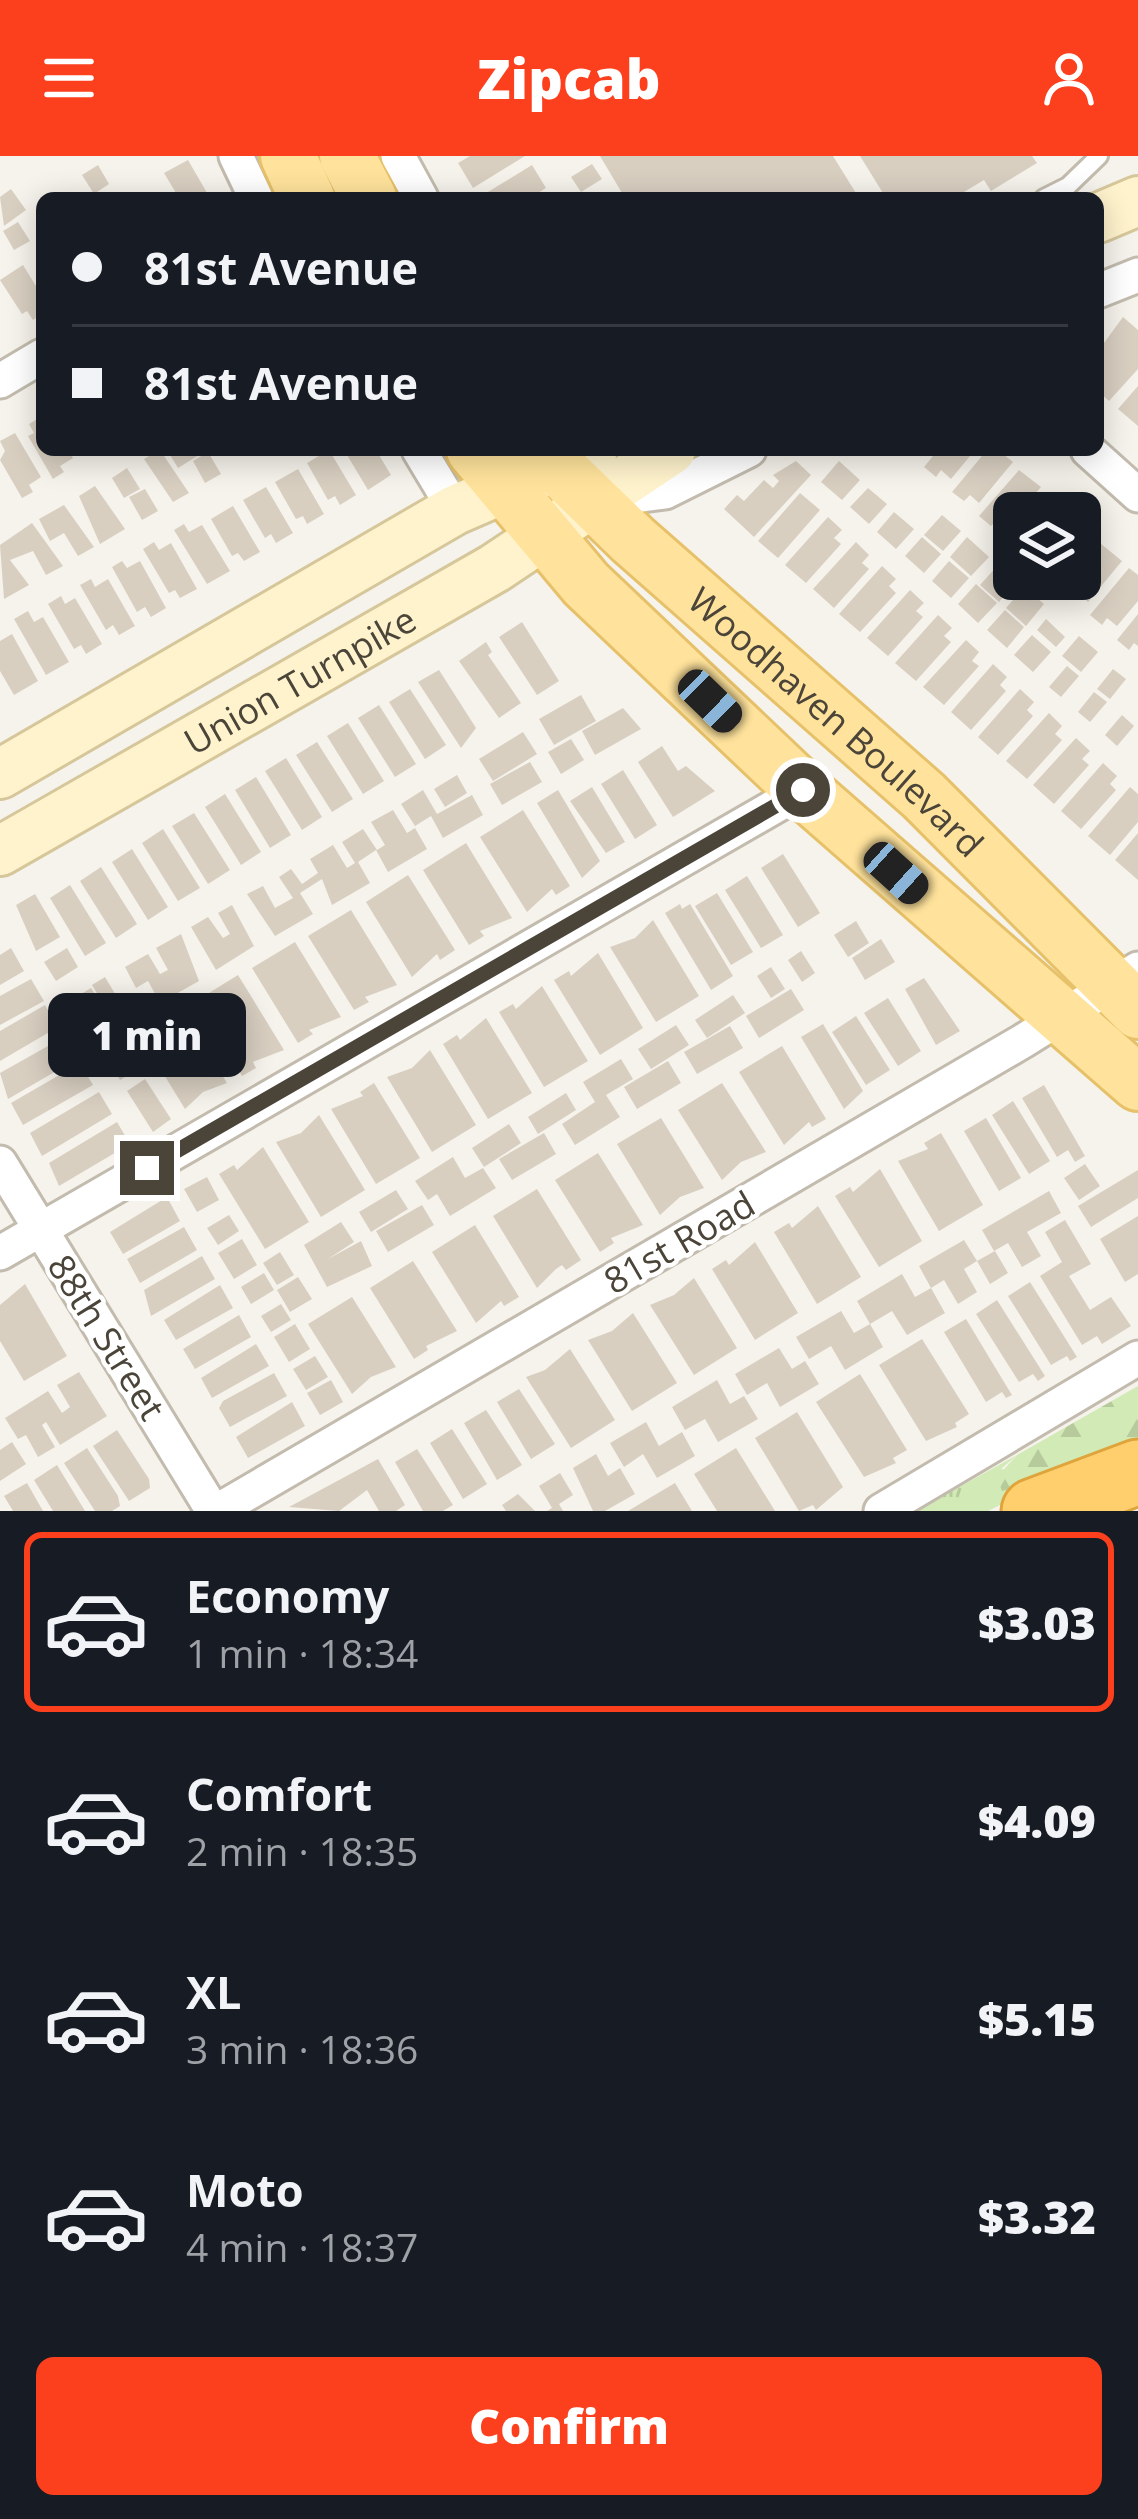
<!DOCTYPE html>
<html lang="en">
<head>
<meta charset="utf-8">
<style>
	:root { --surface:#171b24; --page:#20242c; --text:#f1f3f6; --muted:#9ea1a6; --line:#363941; --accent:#fc3f1d }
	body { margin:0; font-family:"Open Sans",sans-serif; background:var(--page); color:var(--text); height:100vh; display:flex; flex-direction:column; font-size:45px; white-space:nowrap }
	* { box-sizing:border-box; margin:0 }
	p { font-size:39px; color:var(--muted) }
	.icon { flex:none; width:66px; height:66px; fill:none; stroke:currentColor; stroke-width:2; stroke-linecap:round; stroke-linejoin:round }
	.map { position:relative; height:1355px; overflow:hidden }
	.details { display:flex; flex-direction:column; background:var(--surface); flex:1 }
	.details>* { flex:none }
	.hud { position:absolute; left:36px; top:36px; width:1068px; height:264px; border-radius:18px; box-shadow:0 6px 30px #0003; display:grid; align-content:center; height:264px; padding:0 36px; background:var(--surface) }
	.controls { position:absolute; left:993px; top:336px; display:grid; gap:24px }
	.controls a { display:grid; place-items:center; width:108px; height:108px; border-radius:18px; background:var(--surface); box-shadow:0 6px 30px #0003; font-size:60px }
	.end { position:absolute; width:54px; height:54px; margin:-27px; border:15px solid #4b4439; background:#fff; box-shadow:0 0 0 6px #fff }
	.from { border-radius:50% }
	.bubble { position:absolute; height:84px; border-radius:18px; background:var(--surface); box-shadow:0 6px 30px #0003; font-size:39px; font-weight:800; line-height:84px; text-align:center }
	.car { position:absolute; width:36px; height:72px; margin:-36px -18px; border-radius:15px; box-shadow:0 0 9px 3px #0007; background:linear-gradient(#222 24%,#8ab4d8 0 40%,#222 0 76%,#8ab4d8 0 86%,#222 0) }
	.hud b { display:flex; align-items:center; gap:42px; height:114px; font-size:45px }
	.hud b+b { border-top:3px solid var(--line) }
	.hud i { width:30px; height:30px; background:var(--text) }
	ul { padding:21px 0 0; list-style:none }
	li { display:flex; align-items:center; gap:36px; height:180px; margin:0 24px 18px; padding:0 12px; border:6px solid transparent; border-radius:18px }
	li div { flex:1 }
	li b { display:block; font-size:45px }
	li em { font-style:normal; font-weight:800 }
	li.on { border-color:var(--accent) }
	li>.icon { width:108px; height:108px; stroke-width:1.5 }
	.button { display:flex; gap:24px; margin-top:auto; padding:24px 36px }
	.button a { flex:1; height:138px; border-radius:18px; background:var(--accent); color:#fff; font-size:48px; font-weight:800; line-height:138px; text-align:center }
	header { display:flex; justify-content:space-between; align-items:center; height:156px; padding:0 36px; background:var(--accent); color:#fff; font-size:54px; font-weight:800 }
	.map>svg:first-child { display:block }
	.grass { fill:url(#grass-tufts) }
	.forest { fill:url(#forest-firs) }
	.building { fill:#d8cfc1 }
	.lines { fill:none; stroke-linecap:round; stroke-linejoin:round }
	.lane-casing { stroke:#c2bbae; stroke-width:22 }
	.street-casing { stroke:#c2bbae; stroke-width:39 }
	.secondary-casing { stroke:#d6c79b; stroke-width:54 }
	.primary-casing { stroke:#e6c16a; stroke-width:60 }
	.highway-casing { stroke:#e0a43c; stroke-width:69 }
	.lane { stroke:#fff; stroke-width:16 }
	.street { stroke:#fff; stroke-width:33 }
	.secondary { stroke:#fff3cd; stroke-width:48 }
	.primary { stroke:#ffe39c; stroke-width:54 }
	.highway { stroke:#ffcf6e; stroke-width:63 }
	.route { stroke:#4b4439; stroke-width:15 }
	.labels { text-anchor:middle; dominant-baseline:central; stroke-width:9; stroke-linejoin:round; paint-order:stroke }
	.street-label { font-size:36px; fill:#4b4439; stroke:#fff }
</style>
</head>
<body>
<header><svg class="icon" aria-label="menu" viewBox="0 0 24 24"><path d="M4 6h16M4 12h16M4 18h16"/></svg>Zipcab<svg class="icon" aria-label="person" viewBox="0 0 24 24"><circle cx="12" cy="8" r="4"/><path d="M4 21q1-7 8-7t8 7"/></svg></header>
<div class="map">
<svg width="1138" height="1355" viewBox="0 0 1138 1355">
	<defs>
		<pattern id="grass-tufts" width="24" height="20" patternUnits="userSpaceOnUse" patternTransform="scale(3)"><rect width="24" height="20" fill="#d2eab5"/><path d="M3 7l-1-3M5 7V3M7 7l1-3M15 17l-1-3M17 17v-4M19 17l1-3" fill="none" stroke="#b6ca9c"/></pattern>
		<pattern id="forest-firs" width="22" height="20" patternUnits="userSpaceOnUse" patternTransform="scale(3)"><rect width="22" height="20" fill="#d2eab5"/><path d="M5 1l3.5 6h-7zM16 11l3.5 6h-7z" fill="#b6ca9c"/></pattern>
	</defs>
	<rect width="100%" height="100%" fill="#f6f3ec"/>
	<path class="grass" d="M1017,1299L1001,1313L1055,1322L988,1355H916Z"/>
	<path class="forest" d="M1138,1230V1295L1002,1335L997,1321L1017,1299Z"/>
	<path class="building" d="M470,0H525L473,32L458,7Z
		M600,0H833L859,42H625Z
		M860,0H1032L1037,7L991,35L984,24L954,42H886Z
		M188,4L210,42H179L164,17Z
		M592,8L602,23L581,36L571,21Z
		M98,9L109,28L94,38L82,19Z
		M532,9L546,32L530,42H478Z
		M11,33L26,54L4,70L0,41Z
		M18,66L30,85L14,94L3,75Z
		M23,109L42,140V158L33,164L27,155L22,158L0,124Z
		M1123,161L1138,174V213L1109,245L1098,235V195Z
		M1138,230V270L1118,253Z
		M42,260V294H68L73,302L60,310L64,316L53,323L28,280L34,277L29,268Z
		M15,277L41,321L29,329L33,336L22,342L0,304L5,295L0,285Z
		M160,294L189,337L173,346L144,303Z
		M167,294H207L178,312Z
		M329,294L356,339L340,349L335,340L328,344L307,307Z
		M344,294H376L391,319L368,334Z
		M938,294H975L951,323L941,314L936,321L924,311Z
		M987,294H998L1013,306L979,347L970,339L964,345L952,336Z
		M208,296L221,318L205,327L193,305Z
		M796,305L811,319L754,381L724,353L737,339L744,345L764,324L773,332L779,325L773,319Z
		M839,305L860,324L842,344L821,326Z
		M127,312L140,333L124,342L112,322Z
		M298,313L324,358L307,368L303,360L296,363L275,326Z
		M1019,314L1041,331L1006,372L997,364L991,370L979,360Z
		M95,330L125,373L100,388L79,340Z
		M266,331L293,377L276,387L271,378L265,382L243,344Z
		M868,332L887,348L869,368L850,351Z
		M145,333L158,355L142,364L129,341Z
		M800,337L820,354L778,402L758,385Z
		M1046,337L1070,357H1030Z
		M64,349L94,391L78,400L64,377L50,385L39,363Z
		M233,350L260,396L244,405L238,397L232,400L211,363Z
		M894,356L914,373L896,393L877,376Z
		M942,359L961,375L943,395L924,379Z
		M828,361L842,374L834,382L841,388L806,427L785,409Z
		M32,367L63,410L46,419L33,395L10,404L29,429L4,443L0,389Z
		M1080,367L1095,380L1080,398Z
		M184,368L189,376L202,369L230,415L207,428L174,374Z
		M922,381L941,398L924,417L905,400Z
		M967,381L989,401L971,420L950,401Z
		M154,386L159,394L171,387L197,433L180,442L175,434L169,437L143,393Z
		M856,386L869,399L862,407L869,413L834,452L813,433Z
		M1100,387L1122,405L1088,446L1079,437L1073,444L1061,434L1070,423H1080V411Z
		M122,405L127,412L140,405L166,452L151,461L145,451L137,456L112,411Z
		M949,405L969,422L951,442L932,425Z
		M999,408L1019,423L999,446L980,429Z
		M882,410L896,423L889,430L896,437L860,476L839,458Z
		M1129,412L1138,419V445L1117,470L1107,462L1102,469L1090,459Z
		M91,423L95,431L108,423L135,470L119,479L113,469L106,474L80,429Z
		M976,428L997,447L978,467L958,448Z
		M1024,431L1044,448L1026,470L1006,452Z
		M910,434L924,447L916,455L923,461L888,500L867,482Z
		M61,440L65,448L75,442L102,488L86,498L81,489L74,493L48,448Z
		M1005,454L1024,471L1007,492L987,474Z
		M28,455L34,466L43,461L69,506L46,519L14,463Z
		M1138,458V490L1134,487L1129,494L1117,484Z
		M938,459L952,472L944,480L951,486L916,525L895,507Z
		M1046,463L1065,481L1056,491L1037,474Z
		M522,466L559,525L537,539L499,481Z
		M12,478L38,525L14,539L0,515V485Z
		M1032,479L1051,496L1033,516L1014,499Z
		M1079,480L1098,496L1081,516L1062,500Z
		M966,484L979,496L972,505L979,510L944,549L923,531Z
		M486,486L492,496L488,499L521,547L499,562L459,505Z
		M993,508L1007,521L1000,529L1006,535L971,574L951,556Z
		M1067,510L1079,520L1061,541L1049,531Z
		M1113,513L1126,523L1110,543L1097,533Z
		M439,514L476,572L461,592L418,526Z
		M410,533L446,589L425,603L389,546Z
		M1020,533L1034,546L1027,554L1033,560L998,599L978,581Z
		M1094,536L1107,546L1090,566L1078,556Z
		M581,539L596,565L554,589L539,563Z
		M379,549L416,608L395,621L358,562Z
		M623,552L641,573L595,599L582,575Z
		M1049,557L1062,570L1055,578L1062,584L1027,623L1006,605Z
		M1122,559L1134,570L1117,590L1105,579Z
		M348,567L384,625L363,638L327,580Z
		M523,576L537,598L493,625L479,603Z
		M1076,582L1090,595L1082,603L1089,609L1054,648L1033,629Z
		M571,583L584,604L561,618L548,596Z
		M317,586L353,643L332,656L296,599Z
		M662,590L678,615L686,610L715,635L673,661L638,606Z
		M286,602L322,661L302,674L265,615Z
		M530,606L542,626L502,649L490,628Z
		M1103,607L1117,620L1110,628L1116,634L1081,673L1061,655Z
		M623,614L657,669L635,683L601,628Z
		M457,619L467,637L445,651L434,633Z
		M256,621L291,679L270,692L235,634Z
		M592,631L625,686L606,697L570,645Z
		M1130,631L1138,638V666L1110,699L1088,680Z
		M423,634L437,658L472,639L483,659L443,682L431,660L415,670L401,648Z
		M558,634L600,705L582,722L537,647Z
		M225,638L261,696L241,709L205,651Z
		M393,654L407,677L415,672L427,693L388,716L376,694L358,706L370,727L332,749L322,723L300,737L313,758L275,780L247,738L263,730L275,752L293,742L279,721L291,713L302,728L318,717L310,703L333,689L347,712L355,707L342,686L363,673L377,694L385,689L371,666Z
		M523,654L570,730L556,739L552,733L527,756L480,681Z
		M194,657L230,714L208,728L172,670Z
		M163,673L200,732L178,745L142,687Z
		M1138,677V724L1115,704Z
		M466,687L512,762L480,775L484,780L469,789L423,714Z
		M132,693L168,751L148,764L112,706Z
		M783,698L820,757L798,771L761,712Z
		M101,711L137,768L116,782L80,725Z
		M408,719L455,794L440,804L437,798L412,821L366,746Z
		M747,720L783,779L761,792L725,734Z
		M70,729L106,787L85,800L50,742Z
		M717,737L753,796L731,809L695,750Z
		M35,738L60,781L36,795L16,749Z
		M680,748L682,753L690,748L733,820L711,834L665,757Z
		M232,749L254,790L216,814L191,771L208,761L223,782L230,778L218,757Z
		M351,754L397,829L365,841L369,846L354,854L308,780Z
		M653,764L699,840L656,866L610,791L635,782Z
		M856,765L869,787L848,801L834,779Z
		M181,778L199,825L160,847L148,825L136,832L125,811L148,798L160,818L168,814L156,792Z
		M881,783L895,806L865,824L852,802Z
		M295,786L341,861L309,874L313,878L298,887L252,812Z
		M11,792L24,815L0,829V799Z
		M67,792L78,811L56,825L44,806Z
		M801,795L815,817L802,826L788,804Z
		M598,797L643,872L600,899L554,824L569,815L571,820Z
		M771,811L785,833L771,842L757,820Z
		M238,819L284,894L253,906L256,912L242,920L196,845Z
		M105,821L117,841L104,849L92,829Z
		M924,822L960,875L936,889L905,833Z
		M31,823L44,845L0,869V840Z
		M542,830L588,905L544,931L499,856L513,848L516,853Z
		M91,832L114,870L92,884L69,845Z
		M791,833L804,854L759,882L746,860Z
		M733,839L745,857L707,882L695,864Z
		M125,841L137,863L118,874L105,852Z
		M888,842L921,895L898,910L864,857Z
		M45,849L58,871L0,905V875Z
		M181,852L227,927L203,936L185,953L139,878Z
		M856,860L890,914L866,929L832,876Z
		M486,862L532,937L488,963L443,888L457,879L460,884Z
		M823,868L863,935L844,953L801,881Z
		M676,869L689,889L651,913L638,893Z
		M730,870L743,892L697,918L684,896Z
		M64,881L77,903L8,943L0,917Z
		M782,890L826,963L812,971L809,966L784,989L739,916Z
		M128,892L140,912L120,924L108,904Z
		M430,894L476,969L432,996L387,921L412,912Z
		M621,903L633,923L606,939L620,961L575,989L562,968L595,946L583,926Z
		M668,905L681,927L637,953L624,931Z
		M80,907L93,929L23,969L11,947Z
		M145,923L171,963L153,976L127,935Z
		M374,927L420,1002L376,1028L331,953L363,940L360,936Z
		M722,927L766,996L741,1006L722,1024L678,954Z
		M1044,929L1085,1000L1075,1006L1068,994L1057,1001L1022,942Z
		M99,936L112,958L42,1000L30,977Z
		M566,937L576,954L538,978L528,961Z
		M1013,945L1050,1005L1029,1018L992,959Z
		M319,959L365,1034L321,1061L276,986L301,977Z
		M661,962L704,1032L680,1041L660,1059L617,988Z
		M986,962L1021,1022L999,1035L964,975Z
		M117,966L130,988L59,1030L49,1007Z
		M509,968L521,987L484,1011L472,992Z
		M544,977L556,998L512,1024L499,1003Z
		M941,977L983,1049L939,1075L898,1005L928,993L924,987Z
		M263,991L309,1066L265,1093L219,1018L234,1009L237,1014Z
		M598,997L643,1069L611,1082L614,1087L600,1096L555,1024Z
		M453,1001L465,1022L483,1012L496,1032L450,1060L437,1038L428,1044L415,1025Z
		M1085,1008L1100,1030L1079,1044L1064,1022Z
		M880,1013L922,1085L879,1111L835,1040L850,1031L853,1036Z
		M1138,1014V1042L1091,1071L1078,1050Z
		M207,1021L219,1044L197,1056L184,1033Z
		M537,1033L581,1104L566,1114L562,1109L556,1113L537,1132L493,1060Z
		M396,1034L408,1053L371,1076L359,1056Z
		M1049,1035L1061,1057L1027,1076L1041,1100L1022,1111L1008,1087L994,1095L982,1074Z
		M167,1041L180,1065L123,1098L110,1076Z
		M422,1049L434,1069L388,1096L376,1075Z
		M818,1050L861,1121L817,1148L774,1076L789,1067L792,1072Z
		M229,1059L239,1075L218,1089L207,1072Z
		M1138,1060V1118L1125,1126L1100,1083Z
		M1065,1064L1091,1108L1069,1120L1090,1154L1111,1141L1131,1170L1102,1188L1097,1180L1082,1189L1040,1120L1062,1106L1045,1076Z
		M341,1066L354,1086L328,1103L361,1085L372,1110L327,1131L304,1089Z
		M475,1069L519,1141L504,1150L501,1145L476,1167L432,1096Z
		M184,1071L197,1094L140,1127L127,1103Z
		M242,1083L257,1109L234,1123L218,1097Z
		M964,1084L977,1105L964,1113L977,1136L958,1148L944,1124L931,1132L919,1110Z
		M755,1086L798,1157L755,1184L712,1113L726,1104L729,1109Z
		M995,1095L1008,1117L990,1128L977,1105Z
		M280,1096L294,1119L277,1129L263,1107Z
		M202,1100L215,1123L151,1160L144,1134Z
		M413,1105L457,1175L426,1190L428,1194L414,1203L370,1132Z
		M264,1117L274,1134L251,1148L241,1131Z
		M902,1118L915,1141L931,1132L945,1157L907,1179L892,1155L870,1168L857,1145Z
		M298,1121L312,1143L290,1156L277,1134Z
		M694,1122L737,1192L694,1219L650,1149L674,1139Z
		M1030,1126L1077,1201L1070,1205L1067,1200L1051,1209L1008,1140Z
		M25,1128L67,1200L24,1225L0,1185V1149Z
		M220,1129L233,1152L176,1184L164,1164Z
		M352,1141L396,1211L371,1221L352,1238L308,1168Z
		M997,1144L1045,1220L1038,1225L1033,1218L1019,1226L976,1158Z
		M281,1148L291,1164L271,1176L261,1160Z
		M841,1155L854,1177L870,1168L883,1191L845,1214L831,1190L809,1203L796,1181Z
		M633,1157L677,1227L632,1255L588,1184L612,1175Z
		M239,1159L251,1181L195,1213L183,1193Z
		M966,1163L1004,1226L1012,1239L1006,1242L1002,1236L986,1246L944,1176Z
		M295,1168L310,1193L289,1206L274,1181Z
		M922,1183L969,1258L955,1267L957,1271L926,1285L879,1209Z
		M256,1188L269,1210L212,1242L201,1222Z
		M779,1192L792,1213L805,1205L819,1228L780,1251L767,1227L747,1239L735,1218Z
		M570,1193L615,1264L571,1292L526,1221L545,1214Z
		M315,1200L328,1221L306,1234L293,1213Z
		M79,1216L107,1260L60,1289L46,1266L42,1269L55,1291L38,1301L26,1279L18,1283L5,1262L48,1235L62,1257L70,1251L57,1229Z
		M274,1217L287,1240L230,1271L219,1252L223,1245Z
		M860,1218L907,1294L893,1302L896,1307L864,1321L816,1246Z
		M331,1224L343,1246L320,1259L307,1237Z
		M717,1224L730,1248L744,1240L758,1263L718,1286L705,1263L685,1274L672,1251Z
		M519,1233L555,1288L531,1303L497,1246Z
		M292,1246L305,1270L248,1302L236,1281Z
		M486,1254L522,1309L497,1324L464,1267Z
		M797,1256L843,1331L816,1354L813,1349L799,1355L755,1282Z
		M646,1266L659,1290L682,1276L695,1300L657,1322L643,1298L624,1311L610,1287Z
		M452,1273L487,1328L463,1343L430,1287Z
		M117,1274L149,1323L150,1332L129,1345L93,1290Z
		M12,1286L26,1308L0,1325V1294Z
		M87,1292L118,1340L120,1350L112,1355H95L64,1307Z
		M736,1292L775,1355H717L694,1318Z
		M417,1293L453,1349L443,1355H423L395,1306Z
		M596,1298L608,1320L620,1312L635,1338L605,1355H593L573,1312Z
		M378,1303L405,1349L396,1355H379L367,1334L339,1355L289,1351Z
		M57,1309L85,1355H53L34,1324Z
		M560,1317L573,1339L559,1348L563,1355H547L552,1352L539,1330Z
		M27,1327L43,1355H13L4,1340Z
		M675,1327L692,1355H628L653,1340Z
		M518,1338L535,1355H506L502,1349Z"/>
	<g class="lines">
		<g class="lane-casing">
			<path id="lane" d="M1044,42L1068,30L1099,0"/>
		</g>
		<g class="street-casing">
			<path id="street" d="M236,0L256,42
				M398,0L421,42
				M1098,135L1138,119
				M0,225L42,200
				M419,294L455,354
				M1088,294L1138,339
				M604,344L665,336L749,294
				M0,1007L213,1355
				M0,1097L803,634
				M217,1355L1023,885L1138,813
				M881,1355L1138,1202"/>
		</g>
		<g class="secondary-casing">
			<g id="secondary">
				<path d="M1098,62L1138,45"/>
				<path d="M0,618L455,354L593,294"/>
				<path id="s1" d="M0,695L495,412L671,294"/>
			</g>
		</g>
		<g class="primary-casing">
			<g id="primary">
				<path d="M288,0L307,42"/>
				<path d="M347,0L369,42"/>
				<path d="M474,294L586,428L803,634L1138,927"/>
				<path id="s2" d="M540,294L633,384L924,640L1138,855"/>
			</g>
		</g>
		<g class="highway-casing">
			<path id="highway" d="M1034,1355L1138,1316"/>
		</g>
		<use href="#lane" class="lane"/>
		<use href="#street" class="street"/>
		<use href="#secondary" class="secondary"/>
		<use href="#primary" class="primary"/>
		<use href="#highway" class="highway"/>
	</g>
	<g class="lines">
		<path class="route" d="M147,1012L803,634"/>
	</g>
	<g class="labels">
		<g class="street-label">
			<text stroke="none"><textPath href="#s1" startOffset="345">Union Turnpike</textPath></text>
			<text stroke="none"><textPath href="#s2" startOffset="402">Woodhaven Boulevard</textPath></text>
			<text transform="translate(679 1086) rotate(-30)">81st Road</text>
			<text transform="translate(107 1181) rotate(58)">88th Street</text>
		</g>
	</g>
</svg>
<div class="controls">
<a><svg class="icon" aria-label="layers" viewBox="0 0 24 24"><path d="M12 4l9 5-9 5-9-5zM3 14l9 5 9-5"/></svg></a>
</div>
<i class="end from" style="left:803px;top:634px"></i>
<i class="end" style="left:147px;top:1012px"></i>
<div class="bubble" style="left:48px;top:837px;width:198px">1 min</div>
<i class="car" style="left:710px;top:545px;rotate:134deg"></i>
<i class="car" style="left:896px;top:717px;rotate:132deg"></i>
<div class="hud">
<b><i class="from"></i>81st Avenue</b>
<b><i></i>81st Avenue</b>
</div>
</div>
<section class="details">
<ul>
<li class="on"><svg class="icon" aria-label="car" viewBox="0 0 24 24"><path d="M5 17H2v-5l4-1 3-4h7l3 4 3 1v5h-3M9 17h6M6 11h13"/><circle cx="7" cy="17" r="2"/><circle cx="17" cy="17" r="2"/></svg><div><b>Economy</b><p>1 min · 18:34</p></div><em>$3.03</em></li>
<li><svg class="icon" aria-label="car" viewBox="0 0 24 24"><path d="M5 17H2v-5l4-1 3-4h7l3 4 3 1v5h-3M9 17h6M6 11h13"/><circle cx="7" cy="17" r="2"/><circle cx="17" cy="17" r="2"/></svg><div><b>Comfort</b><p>2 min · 18:35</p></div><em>$4.09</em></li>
<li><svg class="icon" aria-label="car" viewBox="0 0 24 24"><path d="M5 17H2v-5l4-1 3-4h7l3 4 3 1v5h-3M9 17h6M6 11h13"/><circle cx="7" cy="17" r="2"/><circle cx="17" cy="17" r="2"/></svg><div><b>XL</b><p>3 min · 18:36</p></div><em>$5.15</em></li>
<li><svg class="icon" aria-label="car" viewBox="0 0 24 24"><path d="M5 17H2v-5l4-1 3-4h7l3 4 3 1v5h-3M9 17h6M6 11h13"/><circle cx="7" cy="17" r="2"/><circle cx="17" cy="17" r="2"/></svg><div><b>Moto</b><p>4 min · 18:37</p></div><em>$3.32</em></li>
</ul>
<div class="button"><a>Confirm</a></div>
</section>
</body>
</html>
